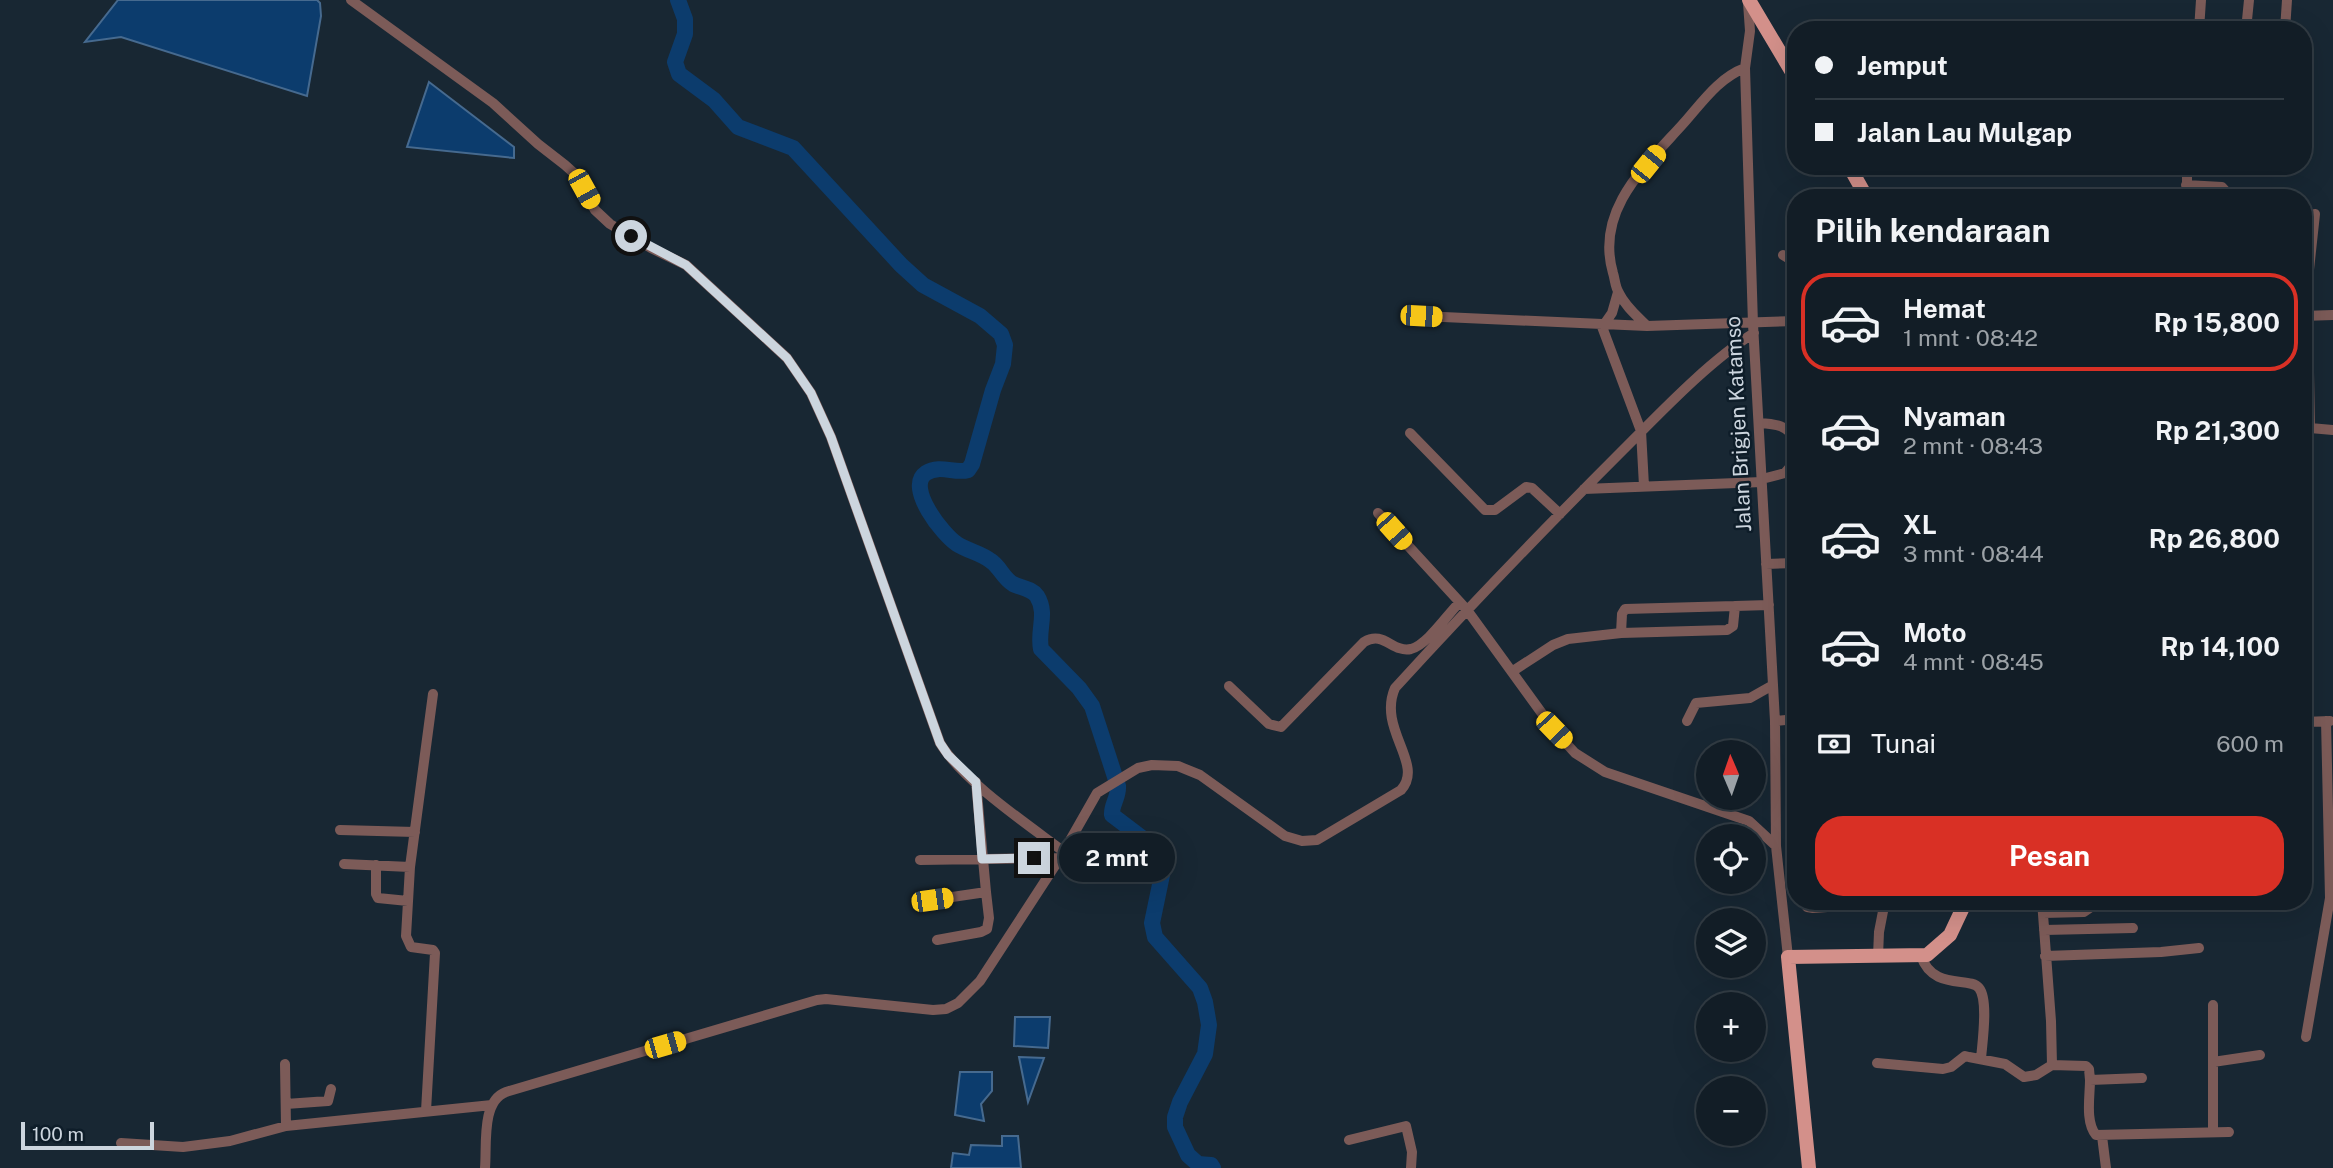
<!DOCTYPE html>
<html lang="id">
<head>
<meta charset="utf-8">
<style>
	:root { --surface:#121d26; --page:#1b262e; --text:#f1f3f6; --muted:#9ca2a7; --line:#313b43; --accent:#d93025 }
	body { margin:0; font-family:"Public Sans",sans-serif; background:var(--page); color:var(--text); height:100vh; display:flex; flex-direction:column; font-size:26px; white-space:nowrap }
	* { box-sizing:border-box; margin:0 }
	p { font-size:23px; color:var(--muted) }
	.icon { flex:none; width:38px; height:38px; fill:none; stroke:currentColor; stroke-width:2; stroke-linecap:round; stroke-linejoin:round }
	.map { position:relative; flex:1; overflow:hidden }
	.panel { position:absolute; left:1787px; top:189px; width:525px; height:721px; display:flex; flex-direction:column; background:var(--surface); border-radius:28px; box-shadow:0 7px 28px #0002,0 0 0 2px var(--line) }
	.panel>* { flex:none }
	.banner { position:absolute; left:1787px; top:21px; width:525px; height:154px; border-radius:28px; box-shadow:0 7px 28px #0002,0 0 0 2px var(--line); display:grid; align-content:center; height:154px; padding:0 28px; background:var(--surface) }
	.needle { width:46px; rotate:358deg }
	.fabs { position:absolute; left:1696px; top:740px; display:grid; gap:14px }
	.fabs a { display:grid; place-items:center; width:70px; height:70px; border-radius:50%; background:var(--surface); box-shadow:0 7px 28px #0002,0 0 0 2px var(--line); font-size:35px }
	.scale { position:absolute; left:21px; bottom:18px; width:133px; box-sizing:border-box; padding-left:7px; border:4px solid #ccd5de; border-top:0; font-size:19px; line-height:24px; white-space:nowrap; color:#ccd5de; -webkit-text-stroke:5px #0e1d29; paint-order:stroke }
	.end { position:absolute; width:32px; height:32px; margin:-16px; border:9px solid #ccd5de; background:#111; box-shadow:0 0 0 4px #111 }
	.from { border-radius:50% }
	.bubble { position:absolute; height:49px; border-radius:24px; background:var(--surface); box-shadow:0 7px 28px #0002,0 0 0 2px var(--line); font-size:23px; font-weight:700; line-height:49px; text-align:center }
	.car { position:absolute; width:21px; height:42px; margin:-21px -10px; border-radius:9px; box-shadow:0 0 5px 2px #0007; background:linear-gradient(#f5c518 24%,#345 0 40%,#f5c518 0 76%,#345 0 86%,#f5c518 0) }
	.banner b { display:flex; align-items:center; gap:24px; height:66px; font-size:26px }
	.banner b+b { border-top:2px solid var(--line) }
	.banner i { width:18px; height:18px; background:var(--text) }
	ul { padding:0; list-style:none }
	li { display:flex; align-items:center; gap:21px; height:98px; margin:0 14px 10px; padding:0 14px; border:4px solid transparent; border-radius:28px }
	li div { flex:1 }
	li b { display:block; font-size:26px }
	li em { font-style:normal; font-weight:700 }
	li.active { border-color:var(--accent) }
	li>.icon { width:63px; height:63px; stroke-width:1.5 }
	h2 { padding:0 28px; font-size:32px; line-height:84px }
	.pay { display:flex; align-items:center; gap:18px; height:77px; padding:0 28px; font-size:26px }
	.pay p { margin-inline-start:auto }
	.button { display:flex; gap:14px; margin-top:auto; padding:14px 28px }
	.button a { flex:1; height:80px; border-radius:28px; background:var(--accent); color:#fff; font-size:28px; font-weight:700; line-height:80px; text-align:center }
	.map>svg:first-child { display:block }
	.water { fill:#0c3c6d; stroke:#466a8f; stroke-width:2 }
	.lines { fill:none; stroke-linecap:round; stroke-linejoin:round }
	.river { stroke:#0c3c6d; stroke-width:16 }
	.minor { stroke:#7c5b58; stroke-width:10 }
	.major { stroke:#d3908a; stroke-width:14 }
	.route { stroke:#ccd5de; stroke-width:9 }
	.labels { text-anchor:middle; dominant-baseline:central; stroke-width:5; stroke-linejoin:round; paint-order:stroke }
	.street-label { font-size:21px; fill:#ccd5de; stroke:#0e1d29 }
</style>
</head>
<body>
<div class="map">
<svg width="2333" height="1168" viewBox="0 0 2333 1168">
	<rect width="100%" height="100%" fill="#182733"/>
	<path class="water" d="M118,0H317L320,3L321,16L307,96L121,37L85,42Z
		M429,82L514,147V158L407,147Z
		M1015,1017H1050L1048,1048L1014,1046Z
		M1019,1057L1044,1058L1028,1102Z
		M960,1072H992V1091L981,1104L984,1121L955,1115Z
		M1002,1136H1018L1021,1168H951L953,1153L969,1155L971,1145L1002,1146Z"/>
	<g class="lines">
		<path class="river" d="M678,0L685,19V34L675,62L679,74L714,100L738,127L793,148L901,265L923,285L980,316L1001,334L1005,345L1003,364L993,390L972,464L968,470C955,474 940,464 926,473C905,487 943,535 957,544C968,551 981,553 991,561C1000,567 1003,578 1013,584C1021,588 1031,588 1037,596C1048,614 1037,630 1041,649L1079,688L1092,706L1118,786C1119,797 1111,805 1112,815L1141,837L1159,858L1162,875L1152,923L1155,937L1200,988L1205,1002L1209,1025L1205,1054L1180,1102L1175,1117V1127L1188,1155L1198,1164L1211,1165L1213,1168"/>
		<path class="minor" d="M351,0L493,103L538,144L565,165L575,174L595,210L610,224L651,248L686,265L787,358L811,393L831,437L940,743C963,781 1027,824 1063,851
			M1748,3L1750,31L1745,68L1753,324L1775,721L1776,846
			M2199,30L2201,0
			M2246,30L2249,0
			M2285,30L2287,0
			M2187,166V198
			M2277,169V166
			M2186,185L2222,187L2230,196
			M1783,255L1796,263
			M1421,316L1647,326L1796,321
			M2303,316L2333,315
			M2304,316L2315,214
			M2308,316L2310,428L2333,430
			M1605,323L1612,313L1618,292
			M1601,324L1641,431L1644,486
			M1647,326C1637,316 1625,306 1619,293C1615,287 1615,279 1613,273C1595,211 1644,167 1682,125C1701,104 1718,78 1745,68
			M1759,423C1776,424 1788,425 1796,441
			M1410,433L1485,510H1495L1526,487L1532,488L1560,514
			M1762,479L1785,473L1796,460
			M1584,489L1762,482
			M1378,513L1467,610L1554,730L1575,753L1605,772L1749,821L1776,846L1788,957
			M1766,564L1796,563
			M1621,633L1622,614L1625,609L1735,606
			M1513,671L1553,645L1568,639L1621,633L1727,630L1733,626L1735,606L1769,605
			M1229,686L1269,724L1281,727L1364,642C1384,630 1392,653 1411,649C1427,645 1447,615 1459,603
			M1687,721L1696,703L1750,698L1773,685
			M1775,721L1796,719
			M2303,722L2330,721
			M1794,748L1796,817
			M976,782L986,892
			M340,830L415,832
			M920,860L1060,858
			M344,864L410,867
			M376,865V894L378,898L408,901
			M932,900L986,892L989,918L987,929L981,932L937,940
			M1804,901L1807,907L1813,908L1885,903
			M2043,913L2084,912L2100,901
			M2044,930L2133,928
			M1878,956L1879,932L1885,901
			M1921,956C1933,991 1970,976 1979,988C1989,1000 1982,1044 1981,1059
			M2045,956L2161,952L2199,948
			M2213,1005V1132
			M2306,1037L2330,898L2326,721
			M2213,1062L2260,1055
			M1877,1063L1943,1069L1951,1067L1965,1056L1969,1057L2005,1064L2024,1077L2036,1075L2052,1065L2051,1021L2042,901
			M285,1064L286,1126
			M2052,1065L2086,1066L2089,1069L2090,1080L2142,1078
			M2090,1080C2090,1096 2085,1122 2096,1135L2229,1132
			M286,1104L328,1101L331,1089
			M426,1111L435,953L433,950L411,947L406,936L410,867L433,694
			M2102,1136L2106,1168
			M1349,1140L1406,1126L1412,1152L1411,1168
			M121,1143L183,1147L230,1141L286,1126L492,1105
			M485,1168C487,1146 481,1101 506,1092L817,1000L826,999L933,1010L946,1009L958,1003L980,981L1060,858L1097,793L1138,768L1152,765L1178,766L1200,775L1285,836L1302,841L1317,840L1401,790C1425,764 1377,729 1395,688C1469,607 1545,528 1623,450C1661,412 1709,361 1754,333"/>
		<path class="major" d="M1749,0L1796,79
			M1849,166L1867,198
			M1809,1168L1788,957L1927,955L1950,935L1966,901"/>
	</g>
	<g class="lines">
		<path class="route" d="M631,236L686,265L787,358L811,393L831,437L940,743L948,755L976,782L982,859L1034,858"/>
	</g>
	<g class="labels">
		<g class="street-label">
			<text transform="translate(1738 424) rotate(-93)">Jalan Brigjen Katamso</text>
		</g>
	</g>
</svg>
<div class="fabs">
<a><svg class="needle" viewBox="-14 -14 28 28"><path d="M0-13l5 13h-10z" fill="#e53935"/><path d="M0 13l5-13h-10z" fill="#9ca2a7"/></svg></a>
<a><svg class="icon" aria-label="locate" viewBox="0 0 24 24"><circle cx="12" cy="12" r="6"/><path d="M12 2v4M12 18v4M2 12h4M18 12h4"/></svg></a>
<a><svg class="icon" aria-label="layers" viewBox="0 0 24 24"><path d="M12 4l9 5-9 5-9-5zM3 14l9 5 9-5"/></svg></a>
<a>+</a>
<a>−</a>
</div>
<div class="scale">100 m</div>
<i class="end from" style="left:631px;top:236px"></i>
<i class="end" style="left:1034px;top:858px"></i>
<div class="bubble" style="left:1059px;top:833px;width:116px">2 mnt</div>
<i class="car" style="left:1648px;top:164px;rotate:39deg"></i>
<i class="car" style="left:584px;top:189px;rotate:151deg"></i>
<i class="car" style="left:1421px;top:316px;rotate:93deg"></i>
<i class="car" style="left:1394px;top:531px;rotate:138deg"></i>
<i class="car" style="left:1554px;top:730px;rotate:136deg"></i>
<i class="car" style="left:932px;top:900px;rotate:82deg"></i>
<i class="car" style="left:665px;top:1045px;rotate:74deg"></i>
<div class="banner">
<b><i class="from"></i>Jemput</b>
<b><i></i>Jalan Lau Mulgap</b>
</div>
<section class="panel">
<h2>Pilih kendaraan</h2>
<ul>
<li class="active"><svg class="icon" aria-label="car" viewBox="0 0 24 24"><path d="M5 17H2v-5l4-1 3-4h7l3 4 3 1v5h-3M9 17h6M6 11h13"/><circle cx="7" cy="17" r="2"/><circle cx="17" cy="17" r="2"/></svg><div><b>Hemat</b><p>1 mnt · 08:42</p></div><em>Rp 15,800</em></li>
<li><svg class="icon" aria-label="car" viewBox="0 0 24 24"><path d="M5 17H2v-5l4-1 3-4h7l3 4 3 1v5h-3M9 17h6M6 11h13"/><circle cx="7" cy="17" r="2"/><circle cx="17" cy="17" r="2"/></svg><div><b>Nyaman</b><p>2 mnt · 08:43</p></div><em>Rp 21,300</em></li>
<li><svg class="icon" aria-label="car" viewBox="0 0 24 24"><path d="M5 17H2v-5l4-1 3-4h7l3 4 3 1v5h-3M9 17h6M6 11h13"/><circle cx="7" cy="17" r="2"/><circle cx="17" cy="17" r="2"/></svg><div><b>XL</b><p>3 mnt · 08:44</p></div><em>Rp 26,800</em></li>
<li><svg class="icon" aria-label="car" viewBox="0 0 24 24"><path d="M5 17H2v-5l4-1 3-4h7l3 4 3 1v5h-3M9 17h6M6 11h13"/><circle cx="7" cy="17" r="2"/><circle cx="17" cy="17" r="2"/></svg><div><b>Moto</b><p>4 mnt · 08:45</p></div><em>Rp 14,100</em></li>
</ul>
<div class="pay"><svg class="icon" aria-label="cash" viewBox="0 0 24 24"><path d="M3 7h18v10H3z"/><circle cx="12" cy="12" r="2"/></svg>Tunai<p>600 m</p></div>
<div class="button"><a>Pesan</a></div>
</section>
</div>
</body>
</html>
